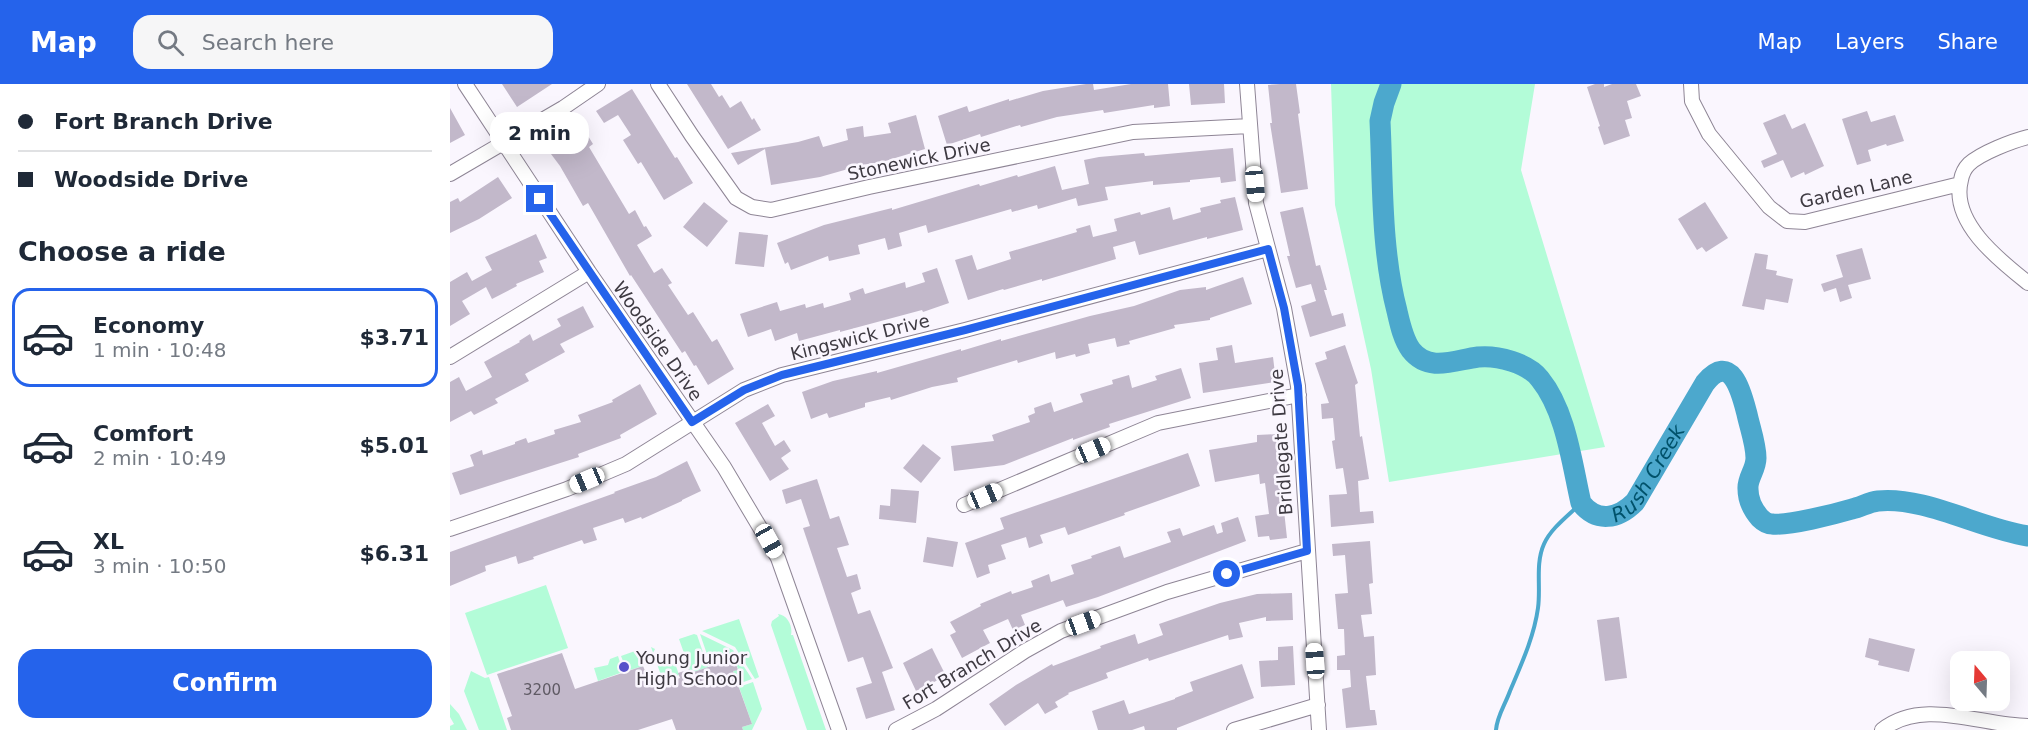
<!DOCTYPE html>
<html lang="en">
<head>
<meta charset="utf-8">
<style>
	:root { --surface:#fff; --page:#f6f6f7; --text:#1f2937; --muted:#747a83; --line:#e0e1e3; --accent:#2563eb }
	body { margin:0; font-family:"DejaVu Sans",sans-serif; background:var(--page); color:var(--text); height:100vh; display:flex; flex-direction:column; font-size:22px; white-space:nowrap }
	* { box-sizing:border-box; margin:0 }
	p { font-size:20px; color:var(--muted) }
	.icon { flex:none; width:33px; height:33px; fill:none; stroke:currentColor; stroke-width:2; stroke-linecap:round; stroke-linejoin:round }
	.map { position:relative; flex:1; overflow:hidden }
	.side { display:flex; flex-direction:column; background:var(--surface); width:450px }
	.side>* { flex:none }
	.hud { display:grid; align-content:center; height:132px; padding:0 18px; background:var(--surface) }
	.needle { width:39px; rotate:341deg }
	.buttons { position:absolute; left:1500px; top:567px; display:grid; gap:12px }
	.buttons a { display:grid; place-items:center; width:60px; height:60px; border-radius:12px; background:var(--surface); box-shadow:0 6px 24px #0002; font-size:30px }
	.end { position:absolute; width:27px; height:27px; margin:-14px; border:8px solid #2563eb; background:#fff; box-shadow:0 0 0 3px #fff }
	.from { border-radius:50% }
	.bubble { position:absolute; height:42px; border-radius:18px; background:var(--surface); box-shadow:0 6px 24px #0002; font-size:20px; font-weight:800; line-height:42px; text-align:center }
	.car { position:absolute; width:18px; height:36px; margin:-18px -9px; border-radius:8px; box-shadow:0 0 4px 2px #0007; background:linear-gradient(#fff 24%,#345 0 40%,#fff 0 76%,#345 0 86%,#fff 0) }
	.hud b { display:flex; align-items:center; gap:21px; height:57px; font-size:22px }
	.hud b+b { border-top:2px solid var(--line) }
	.hud i { width:15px; height:15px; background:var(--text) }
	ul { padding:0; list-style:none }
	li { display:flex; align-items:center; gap:18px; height:99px; margin:0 12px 9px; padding:0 6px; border:3px solid transparent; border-radius:18px }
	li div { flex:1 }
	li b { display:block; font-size:22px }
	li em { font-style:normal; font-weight:800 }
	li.selected { border-color:var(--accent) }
	li>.icon { width:54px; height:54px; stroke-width:1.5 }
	h2 { padding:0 18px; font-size:27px; line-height:72px }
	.action { display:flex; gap:12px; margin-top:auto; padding:12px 18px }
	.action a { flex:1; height:69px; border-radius:18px; background:var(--accent); color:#fff; font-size:24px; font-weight:800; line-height:69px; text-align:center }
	header { display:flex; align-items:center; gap:36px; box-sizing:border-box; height:84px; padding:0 30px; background:var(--accent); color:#fff }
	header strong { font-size:28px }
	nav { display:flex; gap:33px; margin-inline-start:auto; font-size:21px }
	.search { width:420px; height:54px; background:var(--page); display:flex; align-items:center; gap:15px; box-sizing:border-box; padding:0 21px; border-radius:18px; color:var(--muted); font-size:22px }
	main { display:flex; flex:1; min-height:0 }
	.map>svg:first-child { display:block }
	.green { fill:#b3fcd8 }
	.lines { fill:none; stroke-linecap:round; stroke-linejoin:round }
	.stream { stroke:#4ca8cd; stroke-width:4 }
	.river { stroke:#4ca8cd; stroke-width:21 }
	.building { fill:#c2b8ca }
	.minor-casing { stroke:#8e8595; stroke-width:16 }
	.minor { stroke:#fff; stroke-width:14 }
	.route { stroke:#2563eb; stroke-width:8 }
	.poi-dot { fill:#5751c9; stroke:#faf6fe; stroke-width:2 }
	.labels { text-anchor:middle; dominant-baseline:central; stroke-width:5; stroke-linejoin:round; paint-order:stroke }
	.number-label { font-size:15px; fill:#5f5a64 }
	.street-label { font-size:18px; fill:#3e3a42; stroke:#faf6fe }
	.poi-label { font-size:18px; fill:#3e3a42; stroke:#faf6fe; text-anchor:start }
	.water-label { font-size:20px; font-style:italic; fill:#01526b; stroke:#faf6fe }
</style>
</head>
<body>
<header>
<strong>Map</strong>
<div class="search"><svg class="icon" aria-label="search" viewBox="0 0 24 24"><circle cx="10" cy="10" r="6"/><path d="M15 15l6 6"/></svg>Search here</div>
<nav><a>Map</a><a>Layers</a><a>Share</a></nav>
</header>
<main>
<section class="side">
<div class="hud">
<b><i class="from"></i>Fort Branch Drive</b>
<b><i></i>Woodside Drive</b>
</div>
<h2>Choose a ride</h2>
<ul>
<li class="selected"><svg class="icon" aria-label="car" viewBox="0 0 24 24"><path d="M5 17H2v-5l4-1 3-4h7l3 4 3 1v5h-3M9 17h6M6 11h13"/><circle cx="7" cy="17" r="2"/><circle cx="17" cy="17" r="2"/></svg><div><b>Economy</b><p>1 min · 10:48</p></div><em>$3.71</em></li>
<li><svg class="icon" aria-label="car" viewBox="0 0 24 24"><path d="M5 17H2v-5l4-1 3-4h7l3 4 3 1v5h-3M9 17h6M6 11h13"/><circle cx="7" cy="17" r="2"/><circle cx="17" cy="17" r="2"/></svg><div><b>Comfort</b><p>2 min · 10:49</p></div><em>$5.01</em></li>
<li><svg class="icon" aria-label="car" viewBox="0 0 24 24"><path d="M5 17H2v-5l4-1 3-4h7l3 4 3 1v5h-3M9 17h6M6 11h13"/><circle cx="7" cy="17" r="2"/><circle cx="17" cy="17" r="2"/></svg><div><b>XL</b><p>3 min · 10:50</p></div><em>$6.31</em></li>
</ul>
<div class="action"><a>Confirm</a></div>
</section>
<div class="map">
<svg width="1578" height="646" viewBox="0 0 1578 646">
	<rect width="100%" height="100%" fill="#faf6fe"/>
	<path class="green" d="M881,0H1085L1071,86L1155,363L939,398L921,285L885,121Z
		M96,501L118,564L37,591L15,529Z
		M328,530C338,531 343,543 341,551H343L376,646H357L321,541L322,537L329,532Z
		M289,535L309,593L305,595L285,563L252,547Z
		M244,550L247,551L258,583L241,589L229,555Z
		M250,550L283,566L302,595L288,600L283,587L288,585L282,569L259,576Z
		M201,563L205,565L203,569L219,577L224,576L229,591L213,597Z
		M185,567L188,568L193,582L177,587L171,572Z
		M168,572L173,588L148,597L144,584L158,581L160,575Z
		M21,587L35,594L39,593L57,646H29L14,607Z
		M303,598L312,625L302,646H293L292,643L302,640L289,603Z
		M0,620L9,630L17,646H0V642L4,640L0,633Z"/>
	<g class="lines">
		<path class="stream" d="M1046,646C1047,632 1055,621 1060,607C1071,581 1084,553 1088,524C1091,503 1085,480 1094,460C1101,444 1119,431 1131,419"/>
		<path class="river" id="s1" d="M941,0L934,19L930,37C933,100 931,166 947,227C950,240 953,255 961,266C979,289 1005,276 1028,273C1047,271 1078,279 1090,295C1116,327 1122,380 1131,419C1147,439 1168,435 1185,418L1255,299C1282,266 1292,311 1297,330C1300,344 1306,360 1306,374C1306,386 1297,394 1298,405C1298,415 1303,426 1310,434C1313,437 1317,440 1322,440C1338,442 1385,430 1402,425C1411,423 1419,418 1428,417C1474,412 1531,445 1578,452"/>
	</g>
	<path class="building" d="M52,0H102L67,23Z
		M237,0H261L269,13L272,11L280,24L291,17L302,36L304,34L311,46L278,65Z
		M636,0H643L644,6L681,0H718L720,22L704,24V21L654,29L653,26L607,33L571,43L570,41L531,53L530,50L497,61L488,32L517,22L519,28L559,15V17L593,7Z
		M739,0H774L775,19L741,21Z
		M830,0H846L850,29L848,30L858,105L831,109L820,39H822L818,1Z
		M1145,0H1154V3L1162,0H1186L1191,12L1177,17L1182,34L1175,36L1180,52L1154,61L1148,43L1150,42L1137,3Z
		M182,5L225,74L227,73L243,99L214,116L191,78L188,80L173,56L181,51L168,31L154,39L146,27Z
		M0,24L15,51L0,59Z
		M1417,27L1421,38L1445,31L1454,57L1437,62L1436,60L1418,66L1421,77L1407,81L1392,35Z
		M1335,30L1342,45L1355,39L1374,82L1355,91L1354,88L1341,94L1333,76L1314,84L1311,77L1327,70L1313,39Z
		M466,31L475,65L432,78L397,83L398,85L370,93L321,101L315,65L288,81L281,69L348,58L369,52L373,63L398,56L396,45L413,42L414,53L441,49L438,39Z
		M110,46L115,52L122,48L125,53L135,47L143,60L139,63L179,130L185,126L194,143L196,142L202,152L187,161L204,189L212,184L222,199L218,201L238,231L243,228L262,258L267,255L284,285L258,301L246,281L244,282L235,267L232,269L181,191L180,192L138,119L133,122L110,82L92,58Z
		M783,64L786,97L771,99L770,93L740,96V98L703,101V97L655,103L658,116L628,122L626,114L588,125L587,121L562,128L561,125L478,149L476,141L449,149L452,162L438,166L435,154L408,161L410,170L379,177L378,172L341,186L338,178L335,180L327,159L374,141L442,124V126L529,100L530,102L567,91L568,93L605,82L612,106L639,100L634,76L649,73L694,69L695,72Z
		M48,93L62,114L29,135L0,149V118L8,114L10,118Z
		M785,113L793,146L757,155V153L689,171L685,157L663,163L666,175L592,197V195L554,206L553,205L518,216L505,176L522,171L527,186L561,175L559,168L627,148L626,145L640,141L643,153L667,147L664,135L690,128L691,131L720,123L723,136L751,128L750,124L771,119L770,116Z
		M254,118L278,137L257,163L233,143Z
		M1255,118L1278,154L1256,168L1252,163L1247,166L1228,135Z
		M853,123L866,182L870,181L877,206H874L882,232L893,229L896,242L860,253L851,222L866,217L861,200L846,204L837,172H840L830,128Z
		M289,148L318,151L314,183L285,180Z
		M86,150L97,174L89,177L94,188L66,200L67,202L42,215L36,203L12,217L20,230L0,242V198L17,188L22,197L42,186L35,173Z
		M1412,164L1421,195L1398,201L1402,214L1390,218L1386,204L1374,208L1371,200L1393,193L1386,171Z
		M1305,169L1318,171L1316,185L1327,187L1326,191L1343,195L1338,219L1316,215L1314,226L1292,222Z
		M487,184L499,219L473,228L472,226L390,248V246L349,257L347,249L325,257L321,245L298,253L290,230L327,218L330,227L355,220L356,224L373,219L374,224L401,216L399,209L413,204L415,210L455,198L456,204L475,198L472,189Z
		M793,193L802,220L760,234V236L724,241L725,244L679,257L680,260L667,263L665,254L638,260L640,269L626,273L625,270L606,275L605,268L568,279L567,276L507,294L508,298L482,303L441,316L440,313L415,319V323L379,334L377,329L361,335L352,308L383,297L427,287V289L511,265V267L551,255V257L640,232L684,222L730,206L756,203V206Z
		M133,222L144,243L110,260L115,268L75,290L79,297L45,315L48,319L24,331L21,327L0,338V298L9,293L16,307L42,293L34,278L70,258L69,257L80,250L83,257L111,242L107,235Z
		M782,261L785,279L823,273L826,298L753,309L749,279L768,276L766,264Z
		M895,261L908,299L905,301L910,353L912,352L919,395L908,397L910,428L923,427L924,439L881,443L879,411L897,410L893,384L886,385L882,357L885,356L883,334L872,335L871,320L879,319L865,279L877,275L875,268Z
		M731,284L741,314L659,340L660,343L623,356V354L554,381L504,387L501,362L544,357L542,351L580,338L578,332L585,329L584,324L601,318L604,328L633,318L630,310L663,300L662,296L679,291L682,304L707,296L705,292Z
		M190,300L207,330L170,351L171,354L128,370L129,373L10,411L2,389L24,382L20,371L32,366L33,371L65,360V358L76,354L78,359L105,350L104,346L131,338L128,331L163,318L162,316Z
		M318,320L325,332L312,339L325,362L334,356L341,367L331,374L339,385L320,397L285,339Z
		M830,350L833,398L831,399L837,454L820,456L819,452L808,453L805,432L819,430L815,399L810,400L809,390L765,398L759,366L807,358V351Z
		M473,360L491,374L471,399L453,384Z
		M738,369L750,402L674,429L675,431L618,451L615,443L590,451L593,459L579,464L576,453L551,461L556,475L538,481L540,489L527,494L515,459L554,445L550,434Z
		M237,377L251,407L232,416V417L192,435L191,433L175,439L173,434L143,444L147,456L134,460L132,456L83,473L84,475L68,480L66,472L35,482L36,487L0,502V468L165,409L164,408L206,393Z
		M367,395L380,435L389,432L399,461L387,464L397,493L407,490L411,505L401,509L408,530L420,526L443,584L432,588L445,626L416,635L406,604L422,599L413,573L398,578L353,444L360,442L351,415L336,420L332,406Z
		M441,405L469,407L466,439L429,435L430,421L440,422Z
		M788,433L796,457L648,513L616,523L613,516L571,531L575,541L563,546L558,535L533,546L540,559L512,574L500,551L506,548L500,538L531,522L530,520L561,507L562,510L583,503L581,497L599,490L601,498L624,490L621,481L642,474L641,472L670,462L674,474L721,458L717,448L730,444L733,452L764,441L767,450L773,448L771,439Z
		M477,453L508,458L503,483L473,478Z
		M920,457L923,499L919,500L922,530L911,531L914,553L924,552L926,591L916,592L920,626H925L927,641L896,644L892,605L901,603L900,586H887V572L895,571L894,545H888L885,510L898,509L895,471L883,472L882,460Z
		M842,509L843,536L816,537V533L789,539L793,553L779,556L778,551L699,577L698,574L656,589L658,594L618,609L619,610L605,618L608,623L595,630L588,619L555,642L539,620L566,601L602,580L603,582L651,564L650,562L685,550L688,560L713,551L709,540L770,519L807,510Z
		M1169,533L1177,594L1155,597L1147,536Z
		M1419,554L1465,565L1459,588L1428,581L1429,577L1415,573Z
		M843,562L845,601L811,603L809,577L828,576V563Z
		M482,564L496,592L466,607L453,579Z
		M112,569L125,605L193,582L196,589L203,587L208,602L230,594L228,589L240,585L241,589L261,582L259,576L282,569L288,586L283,587L302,640L292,643L293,646H226L222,635L188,646H61L57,634L62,632L47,590Z
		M792,580L804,614L727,644V646H695L694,642L682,646H648L642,627L674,616L679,630L725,615V614L743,607L740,598Z"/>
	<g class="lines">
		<g class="minor-casing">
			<path id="minor" d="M15,0L139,188L274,383L328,474L389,646
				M208,0L242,52L286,114L302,123L321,126L419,103L683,48L800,42
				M797,0L806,119L834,224L848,302L869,646
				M1241,0L1242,17L1259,50L1319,123L1337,137L1355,138L1510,100
				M1578,53C1562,57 1531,69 1519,80C1515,84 1512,90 1511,96C1500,138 1549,176 1578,199
				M0,90L113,24L148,0
				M0,273L139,188
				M514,421L708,339L849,311
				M0,445L117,405L176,380L294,306L332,291L515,246L818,165
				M446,646L486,625L575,567L611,547L717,508L857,467
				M784,646L868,621
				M1432,646C1473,613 1531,642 1578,642"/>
		</g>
		<use href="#minor" class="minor"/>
	</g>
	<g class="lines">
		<path class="route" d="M90,115L242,338L294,306L332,291L515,246L818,165L834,224L848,302L857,467L777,490"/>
	</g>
	<circle class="poi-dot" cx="174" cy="583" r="6"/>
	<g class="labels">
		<g class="number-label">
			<text x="92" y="606">3200</text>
		</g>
		<g class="street-label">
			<text transform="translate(469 75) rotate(-12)">Stonewick Drive</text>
			<text transform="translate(1406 105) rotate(-13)">Garden Lane</text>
			<text transform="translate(410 253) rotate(-14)">Kingswick Drive</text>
			<text transform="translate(208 257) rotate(55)">Woodside Drive</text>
			<text transform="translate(831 358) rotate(-94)">Bridlegate Drive</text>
			<text transform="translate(522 580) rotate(-31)">Fort Branch Drive</text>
		</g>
		<g class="poi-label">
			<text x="186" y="573">Young Junior<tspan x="186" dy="21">High School</tspan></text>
		</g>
		<g class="water-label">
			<text stroke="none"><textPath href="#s1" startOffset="636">Rush Creek</textPath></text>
		</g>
	</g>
</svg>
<div class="buttons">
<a><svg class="needle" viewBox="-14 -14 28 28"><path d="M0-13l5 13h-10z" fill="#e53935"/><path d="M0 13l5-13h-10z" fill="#747a83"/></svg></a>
</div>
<i class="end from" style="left:777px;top:490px"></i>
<i class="end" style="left:90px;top:115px"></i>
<div class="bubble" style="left:40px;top:28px;width:99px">2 min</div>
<i class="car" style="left:805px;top:100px;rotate:175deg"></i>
<i class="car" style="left:643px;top:366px;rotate:67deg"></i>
<i class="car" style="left:137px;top:396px;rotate:247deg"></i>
<i class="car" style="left:535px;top:412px;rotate:67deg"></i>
<i class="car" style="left:319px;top:457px;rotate:151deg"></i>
<i class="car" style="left:633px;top:539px;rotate:70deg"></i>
<i class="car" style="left:865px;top:577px;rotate:356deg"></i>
</div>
</main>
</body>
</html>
